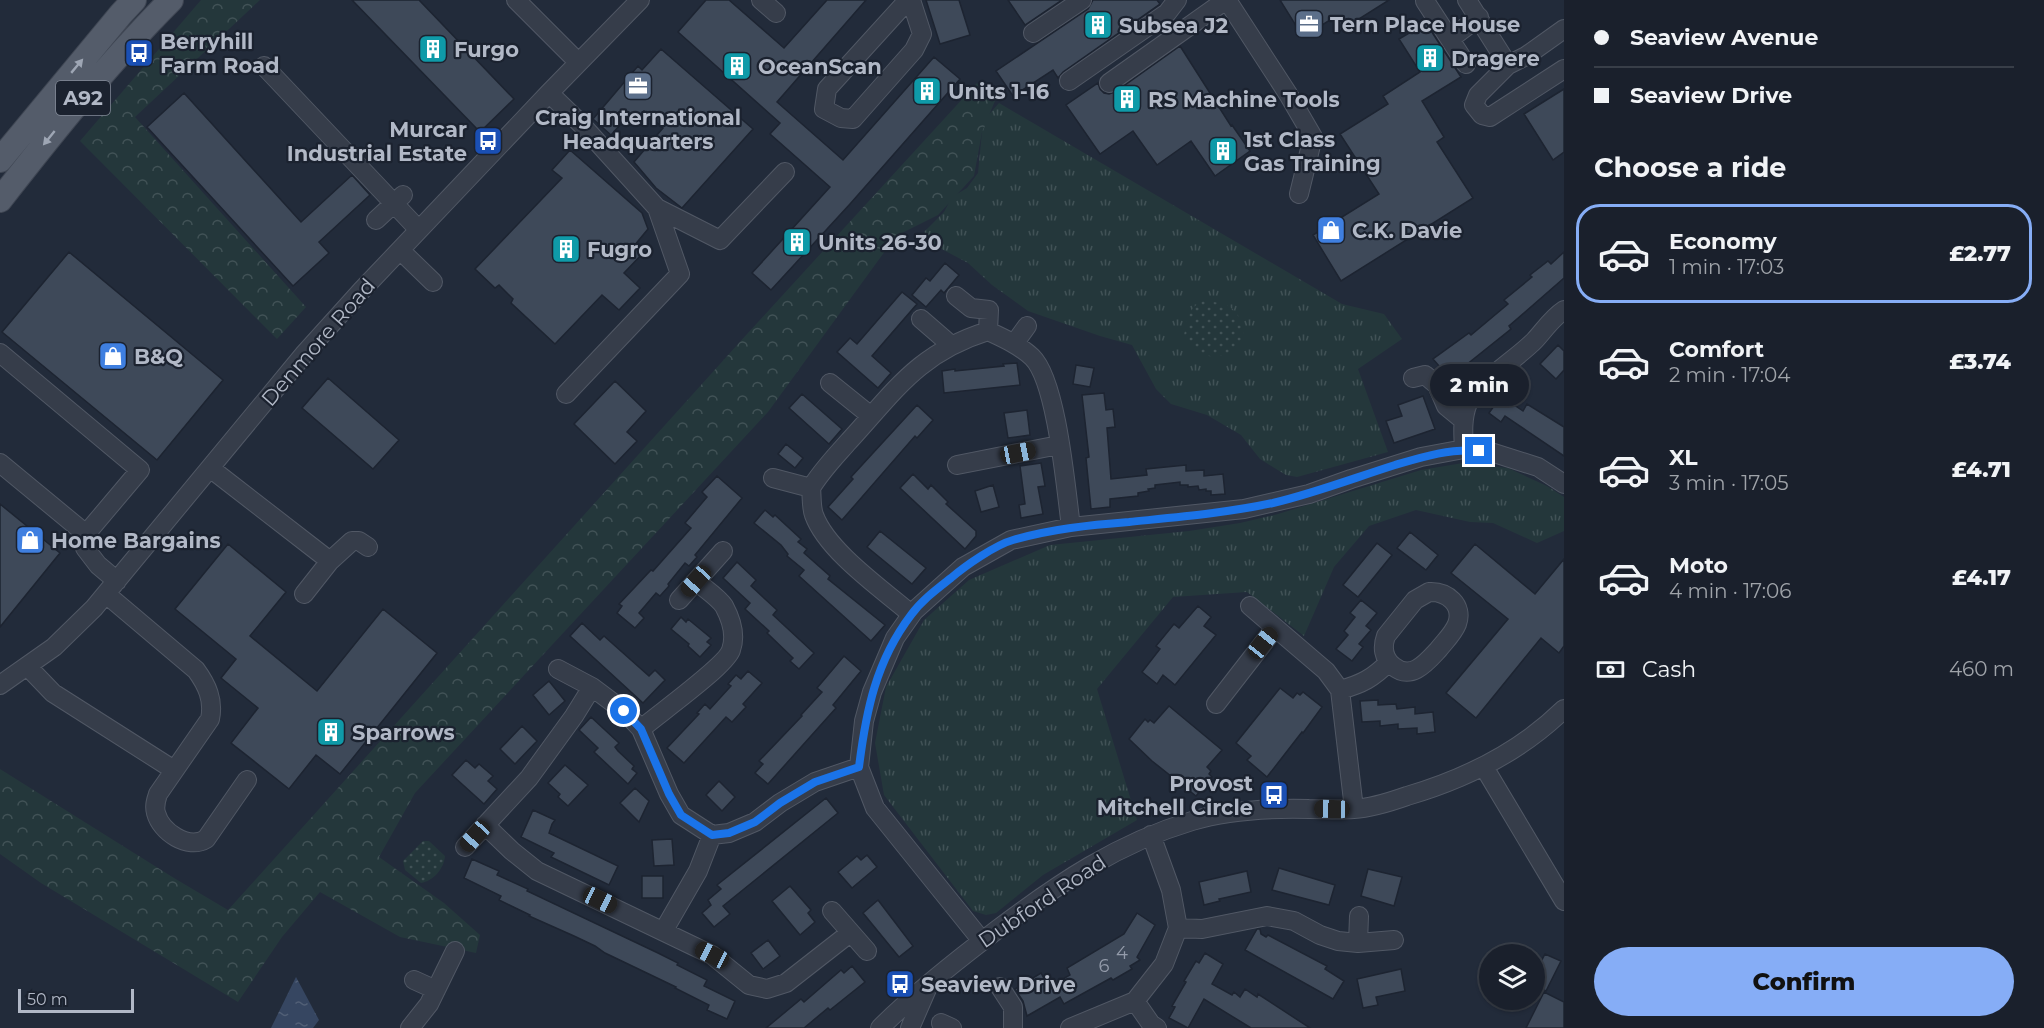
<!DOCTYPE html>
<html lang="en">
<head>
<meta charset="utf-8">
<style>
	:root { --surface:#1a202c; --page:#272d38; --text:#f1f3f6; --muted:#9fa3a9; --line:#383e48; --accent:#86adf6 }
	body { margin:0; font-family:Montserrat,sans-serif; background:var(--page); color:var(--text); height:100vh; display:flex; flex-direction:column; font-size:22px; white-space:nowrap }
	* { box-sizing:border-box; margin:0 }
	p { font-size:20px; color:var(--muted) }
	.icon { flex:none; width:33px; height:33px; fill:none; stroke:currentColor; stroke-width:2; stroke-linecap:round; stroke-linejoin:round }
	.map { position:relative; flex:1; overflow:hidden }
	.drawer { display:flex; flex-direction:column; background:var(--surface); width:480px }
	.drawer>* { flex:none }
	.hud { display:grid; align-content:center; height:132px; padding:0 30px; background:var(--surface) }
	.fabs { position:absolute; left:1479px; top:944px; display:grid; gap:12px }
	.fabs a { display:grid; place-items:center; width:66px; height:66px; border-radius:50%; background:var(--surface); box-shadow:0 2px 4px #0004,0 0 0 2px var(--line); font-size:30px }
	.scale { position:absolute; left:18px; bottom:15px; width:116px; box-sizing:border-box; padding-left:6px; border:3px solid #b1b8c6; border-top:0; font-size:16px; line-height:21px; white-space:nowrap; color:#b1b8c6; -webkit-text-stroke:4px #1b222f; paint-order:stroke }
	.end { position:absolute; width:27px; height:27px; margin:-14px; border:8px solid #1a73e8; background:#fff; box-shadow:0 0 0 3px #fff }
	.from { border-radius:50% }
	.bubble { position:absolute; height:42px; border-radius:21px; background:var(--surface); box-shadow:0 2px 4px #0004,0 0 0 2px var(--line); font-size:20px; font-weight:800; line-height:42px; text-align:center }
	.car { position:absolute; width:18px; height:36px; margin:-18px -9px; border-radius:8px; box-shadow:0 0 4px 2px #0007; background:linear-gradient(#222 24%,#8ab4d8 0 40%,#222 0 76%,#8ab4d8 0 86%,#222 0) }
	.hud b { display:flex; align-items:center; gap:21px; height:57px; font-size:22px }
	.hud b+b { border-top:2px solid var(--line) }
	.hud i { width:15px; height:15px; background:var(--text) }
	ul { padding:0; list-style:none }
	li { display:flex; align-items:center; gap:18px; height:99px; margin:0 12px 9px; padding:0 18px; border:3px solid transparent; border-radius:24px }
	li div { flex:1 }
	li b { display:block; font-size:22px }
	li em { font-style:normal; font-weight:800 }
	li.active { border-color:var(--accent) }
	li>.icon { width:54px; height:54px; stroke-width:1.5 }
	h2 { padding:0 30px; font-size:27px; line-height:72px }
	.pay { display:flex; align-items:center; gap:15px; height:66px; padding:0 30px; font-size:22px }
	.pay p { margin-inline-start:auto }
	.button { display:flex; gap:12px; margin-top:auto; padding:12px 30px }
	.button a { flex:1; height:69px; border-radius:36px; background:var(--accent); color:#111; font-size:24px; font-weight:800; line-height:69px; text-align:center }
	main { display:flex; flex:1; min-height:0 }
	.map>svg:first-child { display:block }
	.grass { fill:url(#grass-tufts) }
	.forest { fill:url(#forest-crowns) }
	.park { fill:url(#park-dots) }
	.water { fill:url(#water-ripples) }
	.building { fill:#3e4959; stroke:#1d2431; stroke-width:1.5 }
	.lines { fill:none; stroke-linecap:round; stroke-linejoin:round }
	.minor-casing { stroke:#515865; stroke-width:20 }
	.major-casing { stroke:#3f4653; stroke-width:26 }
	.minor { stroke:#363d4a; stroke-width:18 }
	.major { stroke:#545c6a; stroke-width:24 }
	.oneway { fill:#9ea6b4 }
	.route { stroke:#1a73e8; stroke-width:8 }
	.labels { text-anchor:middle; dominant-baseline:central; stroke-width:4.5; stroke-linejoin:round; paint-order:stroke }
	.number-label { font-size:18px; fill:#949cab }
	.shield { fill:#1b222f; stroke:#848b99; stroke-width:1.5 }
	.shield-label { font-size:20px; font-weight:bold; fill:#b1b8c6 }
	.poi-label { font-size:21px; font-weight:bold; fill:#b1b8c6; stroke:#1b222f; text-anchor:start }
	.street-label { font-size:21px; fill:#b1b8c6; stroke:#1b222f }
</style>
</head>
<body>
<main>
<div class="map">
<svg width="1564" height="1028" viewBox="0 0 1564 1028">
	<defs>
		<pattern id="grass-tufts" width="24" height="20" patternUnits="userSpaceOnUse" patternTransform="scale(1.5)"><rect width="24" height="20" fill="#24373b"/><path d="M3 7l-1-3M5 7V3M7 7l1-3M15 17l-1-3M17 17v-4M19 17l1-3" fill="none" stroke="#415256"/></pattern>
		<pattern id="forest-crowns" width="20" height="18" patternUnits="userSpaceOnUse" patternTransform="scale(1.5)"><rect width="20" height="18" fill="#24373b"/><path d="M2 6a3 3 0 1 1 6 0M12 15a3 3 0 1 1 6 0" fill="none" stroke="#415256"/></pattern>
		<pattern id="park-dots" width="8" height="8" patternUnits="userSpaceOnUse" patternTransform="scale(1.5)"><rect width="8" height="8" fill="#24373b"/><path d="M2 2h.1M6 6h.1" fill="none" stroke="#415256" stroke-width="1.8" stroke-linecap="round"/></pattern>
		<pattern id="water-ripples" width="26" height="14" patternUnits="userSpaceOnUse" patternTransform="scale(1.5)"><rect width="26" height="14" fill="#364661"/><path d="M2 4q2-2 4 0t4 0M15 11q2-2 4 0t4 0" fill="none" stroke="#515f76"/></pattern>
	</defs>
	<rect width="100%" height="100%" fill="#222b3a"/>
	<path class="grass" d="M999,103L1342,304L1384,314L1402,339L1358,369L1388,452L1297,477L1286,475L1260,459L1241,435L1207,415L1171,404L1156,389L1132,345L1100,336L1028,311L992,285L968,263L936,246L924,232L944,212L952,197L967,188L978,173L983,121Z
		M1463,463L1508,468L1547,486L1564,497V531L1537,543L1493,523L1470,522L1416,510L1369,526L1334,567L1304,636L1247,592L1173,597L1097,689L1137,820L1043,875L996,913L986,915L973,911L884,795L875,743L886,687L924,620L969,580L1050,545L1189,531L1240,523L1278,514L1421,470Z"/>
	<path class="forest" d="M201,0H260L135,117L306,307L277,339L80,141Z
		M977,83L995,101L982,132L974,176L938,215L896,236L768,412L415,793L379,857L444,903L480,935L476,953L400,937L320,892L282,937L238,1002L41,883L0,854V769L174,878L228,910L747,334Z"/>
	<path class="park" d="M1203,301C1211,302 1220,302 1226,305C1231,307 1234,310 1237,314C1262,346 1207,379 1184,336C1187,321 1188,307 1203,301Z
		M423,841H429L445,856C444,869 433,881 421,883L405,870L403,861Z"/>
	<path class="water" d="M296,977L319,1020L313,1028H271Z"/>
	<path class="building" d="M352,0H419L514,99L480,132Z
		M706,0H729L784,48L827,0H866L777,102L843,160L934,57L960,79L850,204L771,290L752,273L830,187L770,134L780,123L678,32Z
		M926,0H959L970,35L940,44Z
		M1008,0H1062L1025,25Z
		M1093,0H1157L1160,4L1063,72L1058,78L1053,70L1013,96L996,71L1088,9Z
		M1280,0H1389L1340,31L1333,18L1303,37Z
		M1426,23L1461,77L1422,101L1444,137L1437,142L1473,198L1341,281L1313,235L1379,194L1340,134L1388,104L1383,96L1420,72L1399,39Z
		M1180,46L1231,126L1232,125L1250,151L1215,176L1191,141L1157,165L1133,131L1100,154L1066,105L1098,83L1100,89L1104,93L1109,94L1115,92Z
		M661,49L753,129L682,208L656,188L634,162L663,128L644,111L637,119L630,114L611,135L593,119L638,66L642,70Z
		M1564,89V152L1553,160L1524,114Z
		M184,93L301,222L352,175L370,195L319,242L329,253L293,286L147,127Z
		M570,150L642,213L648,229L634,246L643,253L624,273L640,288L619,310L602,295L555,344L511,303L513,299L499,285L495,288L475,269L562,178L552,170Z
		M69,252L223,380L157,460L2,332Z
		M1564,252V278L1509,326L1511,329L1461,369L1462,370L1451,380L1433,359L1469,333L1471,335L1508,304L1504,300L1532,277L1530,275L1548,261L1551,264Z
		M945,263L959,275L944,293L941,290L926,307L912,295L926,278L930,281Z
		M902,292L917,304L872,356L891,373L878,388L837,352L850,338L857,344Z
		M1558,345L1564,351V370L1556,379L1540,364Z
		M1017,363L1020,385L944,393L942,371L955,369V371L1004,366L1003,364Z
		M1076,365L1094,368L1090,387L1073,384Z
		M328,378L399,440L373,469L302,408Z
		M615,381L646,411L627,432L637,441L615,464L574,424Z
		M1104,393L1106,410L1113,409L1115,427L1107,428L1111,479L1147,475L1146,469L1186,465V471L1204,470V476L1223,474L1225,494L1211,495V491H1206V489L1199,490L1198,486L1188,487V485H1180V482L1155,485V488L1148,489L1149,491L1138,493V496L1110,499V507L1091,509L1086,458L1089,457L1082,395Z
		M802,394L842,429L829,444L789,408Z
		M1423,396L1435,429L1394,443L1386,421L1402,416L1398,405Z
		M1501,396L1523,411L1527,404L1564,427V456L1505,416L1501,422L1489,413Z
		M917,405L933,420L917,438L915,436L842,520L828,507L853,479L851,477Z
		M1027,410L1030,435L1008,438L1004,413Z
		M786,444L803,458L795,468L778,454Z
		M1041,463L1045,486L1038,487L1043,514L1021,518L1019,505L1025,504L1020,466Z
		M913,474L928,489L931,485L948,502L946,504L976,531V536L965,549L900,488Z
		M717,476L742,498L695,555L697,557L689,566L685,563L668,584L669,586L660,596L656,593L639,613L644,618L635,628L617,613L622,606L619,604L651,570L653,571L691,528L685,523L707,497L702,492Z
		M993,485L999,507L981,512L975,491Z
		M0,504L60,553L0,627Z
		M765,510L773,517L775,515L801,539L798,542L807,549L804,553L830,576L828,579L885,625L871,641L799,576L804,570L787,556L788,554L781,545L754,523Z
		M880,531L926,568L912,584L867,547Z
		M1410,532L1438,555L1426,570L1397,548Z
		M1377,543L1392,555L1358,597L1343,585Z
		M228,544L286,592L250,636L317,691L383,609L437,653L340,774L316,755L289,789L231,743L258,708L221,678L236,659L175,609Z
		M1475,544L1535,594L1564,559V646L1559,653L1541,638L1476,718L1446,693L1508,619L1451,573Z
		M737,562L756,580L751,586L777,610L773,615L814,653L799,669L790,661L793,658L767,633L769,631L745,609L750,603L723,578Z
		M1361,600L1377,613L1366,626L1371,630L1359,644L1363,647L1352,661L1336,649L1348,635L1344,631L1355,617L1350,613Z
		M1198,606L1211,617L1204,626L1216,635L1175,685L1163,675L1157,684L1142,672L1160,649L1156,646L1174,624L1179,628Z
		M681,617L686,622L688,619L711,638L707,642L711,645L700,657L688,646L689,644L671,629Z
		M582,623L600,640L604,636L649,676L655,670L665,680L643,703L570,636Z
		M844,656L861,671L833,705L836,708L768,784L755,773L763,764L759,761L802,716L801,715L822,692L817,688Z
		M748,671L762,683L743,704L746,707L732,722L726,717L684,763L667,748L699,714L697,713L705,704L710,709L731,686L728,684L736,675L741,679Z
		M549,681L565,701L549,715L533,695Z
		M1280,688L1293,698L1297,693L1300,695L1303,692L1322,707L1303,733L1302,732L1267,777L1247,760L1251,756L1236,743Z
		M1378,700V705L1396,704L1397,709L1415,707V714L1433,712L1435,732L1417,734V728L1398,729V724L1380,726V721L1362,722L1360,701Z
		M1169,706L1222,750L1207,767L1211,771L1209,774L1212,777L1196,796L1152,761L1129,739L1145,719L1148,722L1150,720L1154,723Z
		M591,717L619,743L615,747L618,751L634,766L632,769L637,773L628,784L594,752L598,748L579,730Z
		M522,726L537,741L515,764L500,749Z
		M466,760L475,768L479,764L493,776L488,781L497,789L484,804L452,775Z
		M565,765L588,785L568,806L558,797L560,794L548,783Z
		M719,781L735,797L722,811L706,795Z
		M635,788L649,801L639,822L620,803Z
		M826,798L838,813L723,906L730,914L714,927L702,913L711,905L708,900L721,889L717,885Z
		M533,810L555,820L552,824L549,833L618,866L609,885L551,857L554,853L521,837Z
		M672,839L674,865L654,866L652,840Z
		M867,855L877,867L852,888L838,872L857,856L861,860Z
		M472,859L499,871L497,875L528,889L527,891L658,953L678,963L677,965L707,980L704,986L735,1001L727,1019L707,1010L709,1005L675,988L676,987L605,953L595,946L574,936L529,916L530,915L499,900L501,896L464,878Z
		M1279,868L1335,885L1329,905L1272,890Z
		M1368,869L1402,877L1394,906L1361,896Z
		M1247,871L1251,892L1219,899L1220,901L1204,905L1199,882Z
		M642,876H663V898H642Z
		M790,886L811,910L808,913L815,922L800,935L772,901Z
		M878,900L913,946L899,957L863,913Z
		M1137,913L1155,925L1137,957L1140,960L1130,966L1132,969L1113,980L1111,978L1064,1004L1060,997L1027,1016L1023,1001L1015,989L1041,973L1049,987L1070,975L1067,968L1124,934Z
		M1257,929H1260L1261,934L1266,937L1268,935L1327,966L1325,969L1344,981L1333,999L1245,950Z
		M768,940L780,956L763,969L751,953Z
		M1205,953L1223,964L1212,984L1232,995L1234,992L1240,997L1245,989L1257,997L1258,994L1310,1028H1251L1204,999L1188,1028L1169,1018L1175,1007L1172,1006L1186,982L1184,981L1196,961L1199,963Z
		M1545,954L1561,961L1546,991L1534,985V975Z
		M852,966L865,982L830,1010L828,1008L804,1028H766L801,999L804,1002L841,970L844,973Z
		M1401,969L1405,991L1376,997L1378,1005L1363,1008L1357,979Z
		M1544,992L1564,1002V1028H1526Z"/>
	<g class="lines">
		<g class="minor-casing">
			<path id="minor" d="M516,0L578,62
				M761,0L776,13
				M908,0L827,89L824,109L841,118L853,119L914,50L922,34L911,0
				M1227,0L1288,94L1313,137L1299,194
				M1467,0L1508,65
				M1425,1L1466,64
				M1564,29L1526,56L1508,65L1478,95L1474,105L1482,115L1490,117L1564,69
				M1033,33L1082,0
				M1450,39L1479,17
				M264,66L419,230
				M1069,81L1167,13L1177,0
				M1109,83L1226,0
				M549,93L581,124L657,208L720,240L785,172
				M376,220L403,195
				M400,250L433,282
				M956,296L971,308L989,310L988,331
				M921,319L951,345
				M1014,344L1027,326
				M0,353L140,470L86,534L85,548L98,565L117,581
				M1413,378L1425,375L1437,385L1446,406L1463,420
				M830,383L871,416
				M566,394L680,274L657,208
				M1464,449C1463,433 1462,418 1468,403C1477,383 1518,358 1535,340C1545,329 1552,318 1564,310
				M0,463L86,534
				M957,465L1059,445
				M210,468L330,561L304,594
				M773,478L811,488
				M330,561L352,541H359L368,547
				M1429,592C1447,591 1464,605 1457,624C1453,634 1445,641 1438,650C1426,663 1411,681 1393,666C1383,658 1382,647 1386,636L1415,600Z
				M106,594L196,670C207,685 214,700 210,719L158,794C156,800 154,806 156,813C161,832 188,850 206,839L247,780
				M679,600L723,551
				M1250,606L1326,671L1340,690L1354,809
				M911,614C882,589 827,551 814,515C811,507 812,496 811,488C822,470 835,457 849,441C895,391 918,353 988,331C1003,338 1019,345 1032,357C1057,381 1066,490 1071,527
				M28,667L53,693L174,770
				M558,669L592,687L624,711L641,729L669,794L681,815L712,835L729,833L755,822L780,803L815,782L859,767
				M0,685L54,647L94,608L305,353L361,291L549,93L640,0
				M1340,690C1362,684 1373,678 1389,662
				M1216,704L1275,628
				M641,729C657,715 726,666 731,650C736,636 731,619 724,606C718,597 705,589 696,581
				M1484,767L1564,901
				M485,825L512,851L537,871L712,955L749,985L767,989L786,983L850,933
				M465,847L529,778L574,716L592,687
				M832,911L867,951
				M1178,928L1202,929L1267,916L1294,921L1320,935L1338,941L1358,943L1394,940
				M664,930L698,871L712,835
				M982,941L875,808L859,767L864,721L872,692L895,638L914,611L963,567L1011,540L1071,527L1244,509L1309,494L1351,479L1421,457L1464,449L1494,453L1538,467L1564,484
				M1358,943L1359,916
				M414,980L436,990
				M1000,987L1013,1007V1028
				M1135,1001L1151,1024L1157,1028
				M941,1023L952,1028
				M410,1028L429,1004L455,951
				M880,1028C916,992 957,960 998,929C1059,883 1118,843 1192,821C1229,810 1270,808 1309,809C1324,809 1339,810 1354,809C1372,808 1390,802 1407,796C1465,779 1520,752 1564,709
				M910,1028L927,989
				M1070,1028L1135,1001L1164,964L1178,928L1171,890L1151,835"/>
		</g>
		<g class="major-casing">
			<path id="major" d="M0,160L121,14L134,0
				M0,200C54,131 109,62 171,0"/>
		</g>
		<use href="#minor" class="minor"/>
		<use href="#major" class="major"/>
	</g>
	<defs><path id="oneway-solid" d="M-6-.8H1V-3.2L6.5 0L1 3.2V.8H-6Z" transform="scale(1.5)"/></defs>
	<g class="oneway">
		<use href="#oneway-solid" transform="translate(77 66) rotate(-50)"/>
		<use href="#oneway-solid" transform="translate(49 138) rotate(129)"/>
	</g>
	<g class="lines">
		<path class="route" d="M624,711L641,729L669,794L681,815L712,835L729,833L755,822L780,803L815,782L859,767C866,711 876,661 911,615C922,600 937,589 951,578C965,566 995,545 1013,540C1051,529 1090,525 1129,522C1178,517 1226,513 1273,503C1315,493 1354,478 1395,465C1422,457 1451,448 1479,451"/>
	</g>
	<defs>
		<g id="office-square" transform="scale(1.5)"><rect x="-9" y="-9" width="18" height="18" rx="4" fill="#5c6f8a" stroke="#1b222f"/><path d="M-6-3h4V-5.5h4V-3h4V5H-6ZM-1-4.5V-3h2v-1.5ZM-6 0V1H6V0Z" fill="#fff"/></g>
		<g id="building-square" transform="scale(1.5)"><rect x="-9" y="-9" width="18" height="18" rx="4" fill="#0f9aa8" stroke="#1b222f"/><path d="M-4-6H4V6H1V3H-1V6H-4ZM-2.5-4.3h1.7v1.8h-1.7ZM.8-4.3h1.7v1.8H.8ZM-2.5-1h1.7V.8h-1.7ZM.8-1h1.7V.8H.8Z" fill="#fff"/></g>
		<g id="bus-square" transform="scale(1.5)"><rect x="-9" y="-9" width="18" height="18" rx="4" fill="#1a4fb4" stroke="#1b222f"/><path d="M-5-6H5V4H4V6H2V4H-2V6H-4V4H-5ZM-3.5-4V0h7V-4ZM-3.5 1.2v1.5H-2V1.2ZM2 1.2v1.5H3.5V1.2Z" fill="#fff"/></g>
		<g id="shop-square" transform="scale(1.5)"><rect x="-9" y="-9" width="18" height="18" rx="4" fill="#3f7fe0" stroke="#1b222f"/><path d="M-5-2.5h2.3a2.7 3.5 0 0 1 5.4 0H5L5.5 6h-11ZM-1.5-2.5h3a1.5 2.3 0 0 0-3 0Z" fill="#fff"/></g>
	</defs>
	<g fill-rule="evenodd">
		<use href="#office-square" x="1309" y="24"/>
		<use href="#building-square" x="1098" y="25"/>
		<use href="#building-square" x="433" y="49"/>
		<use href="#bus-square" x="139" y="53"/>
		<use href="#building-square" x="1430" y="58"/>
		<use href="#building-square" x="737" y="66"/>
		<use href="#office-square" x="638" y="86"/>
		<use href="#building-square" x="927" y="91"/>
		<use href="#building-square" x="1127" y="99"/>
		<use href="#bus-square" x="488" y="141"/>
		<use href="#building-square" x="1223" y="151"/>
		<use href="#shop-square" x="1331" y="230"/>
		<use href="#building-square" x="797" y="242"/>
		<use href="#building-square" x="566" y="249"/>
		<use href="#shop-square" x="113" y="356"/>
		<use href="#shop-square" x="30" y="540"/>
		<use href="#building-square" x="331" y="732"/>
		<use href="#bus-square" x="1274" y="795"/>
		<use href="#bus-square" x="900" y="984"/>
	</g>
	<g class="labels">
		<g class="number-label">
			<text x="1122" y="953">4</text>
			<text x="1104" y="966">6</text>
		</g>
		<rect class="shield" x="56" y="81" width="54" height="34" rx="4.5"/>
		<g class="shield-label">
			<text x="83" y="98">A92</text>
		</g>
		<g class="poi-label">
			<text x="1330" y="24">Tern Place House</text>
			<text x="1119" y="25">Subsea J2</text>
			<text x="160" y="41">Berryhill<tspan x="160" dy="24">Farm Road</tspan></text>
			<text x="454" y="49">Furgo</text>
			<text x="1451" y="58">Dragere</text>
			<text x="758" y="66">OceanScan</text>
			<text x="948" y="91">Units 1-16</text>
			<text x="1148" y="99">RS Machine Tools</text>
			<text x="638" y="117" text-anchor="middle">Craig International<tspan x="638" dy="24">Headquarters</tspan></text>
			<text x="467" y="129" text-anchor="end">Murcar<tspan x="467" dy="24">Industrial Estate</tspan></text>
			<text x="1244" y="139">1st Class<tspan x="1244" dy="24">Gas Training</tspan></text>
			<text x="1352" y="230">C.K. Davie</text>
			<text x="818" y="242">Units 26-30</text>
			<text x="587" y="249">Fugro</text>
			<text x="134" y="356">B&amp;Q</text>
			<text x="51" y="540">Home Bargains</text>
			<text x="352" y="732">Sparrows</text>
			<text x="1253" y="783" text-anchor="end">Provost<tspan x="1253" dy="24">Mitchell Circle</tspan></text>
			<text x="921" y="984">Seaview Drive</text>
		</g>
		<g class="street-label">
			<text transform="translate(318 342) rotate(-49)">Denmore Road</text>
			<text transform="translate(1042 901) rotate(-34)">Dubford Road</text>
		</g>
	</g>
</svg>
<div class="fabs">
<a><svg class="icon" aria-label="layers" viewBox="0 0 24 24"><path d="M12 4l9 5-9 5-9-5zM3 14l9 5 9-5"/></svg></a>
</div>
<div class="scale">50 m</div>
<i class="end from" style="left:624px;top:711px"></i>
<i class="end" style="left:1479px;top:451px"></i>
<div class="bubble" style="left:1430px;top:364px;width:99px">2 min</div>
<i class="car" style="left:1018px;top:453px;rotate:79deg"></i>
<i class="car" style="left:696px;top:581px;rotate:222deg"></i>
<i class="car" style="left:1263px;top:643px;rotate:39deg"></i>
<i class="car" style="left:1332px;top:809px;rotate:271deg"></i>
<i class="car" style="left:475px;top:836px;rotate:222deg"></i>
<i class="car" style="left:600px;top:900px;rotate:115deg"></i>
<i class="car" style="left:712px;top:955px;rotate:297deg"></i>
</div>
<section class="drawer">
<div class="hud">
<b><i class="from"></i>Seaview Avenue</b>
<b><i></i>Seaview Drive</b>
</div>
<h2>Choose a ride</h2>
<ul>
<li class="active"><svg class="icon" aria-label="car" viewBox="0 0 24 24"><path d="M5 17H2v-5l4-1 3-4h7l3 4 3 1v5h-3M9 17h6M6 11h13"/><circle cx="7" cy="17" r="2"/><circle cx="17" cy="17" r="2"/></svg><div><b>Economy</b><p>1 min · 17:03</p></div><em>£2.77</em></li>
<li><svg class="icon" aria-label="car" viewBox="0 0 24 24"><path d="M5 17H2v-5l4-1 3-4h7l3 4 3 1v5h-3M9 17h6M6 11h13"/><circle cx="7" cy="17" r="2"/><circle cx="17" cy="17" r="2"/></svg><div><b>Comfort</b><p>2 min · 17:04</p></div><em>£3.74</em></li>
<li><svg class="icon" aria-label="car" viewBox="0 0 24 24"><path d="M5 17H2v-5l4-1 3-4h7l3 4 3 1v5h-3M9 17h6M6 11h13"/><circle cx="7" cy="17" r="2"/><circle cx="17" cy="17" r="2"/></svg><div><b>XL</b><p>3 min · 17:05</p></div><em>£4.71</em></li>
<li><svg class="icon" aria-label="car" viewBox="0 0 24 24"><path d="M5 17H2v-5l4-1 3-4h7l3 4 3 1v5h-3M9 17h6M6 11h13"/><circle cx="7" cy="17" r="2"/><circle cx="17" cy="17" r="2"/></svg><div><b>Moto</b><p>4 min · 17:06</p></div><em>£4.17</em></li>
</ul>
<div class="pay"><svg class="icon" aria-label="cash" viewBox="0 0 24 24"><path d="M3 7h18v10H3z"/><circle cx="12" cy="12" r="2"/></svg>Cash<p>460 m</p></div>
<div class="button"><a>Confirm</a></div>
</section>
</main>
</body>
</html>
